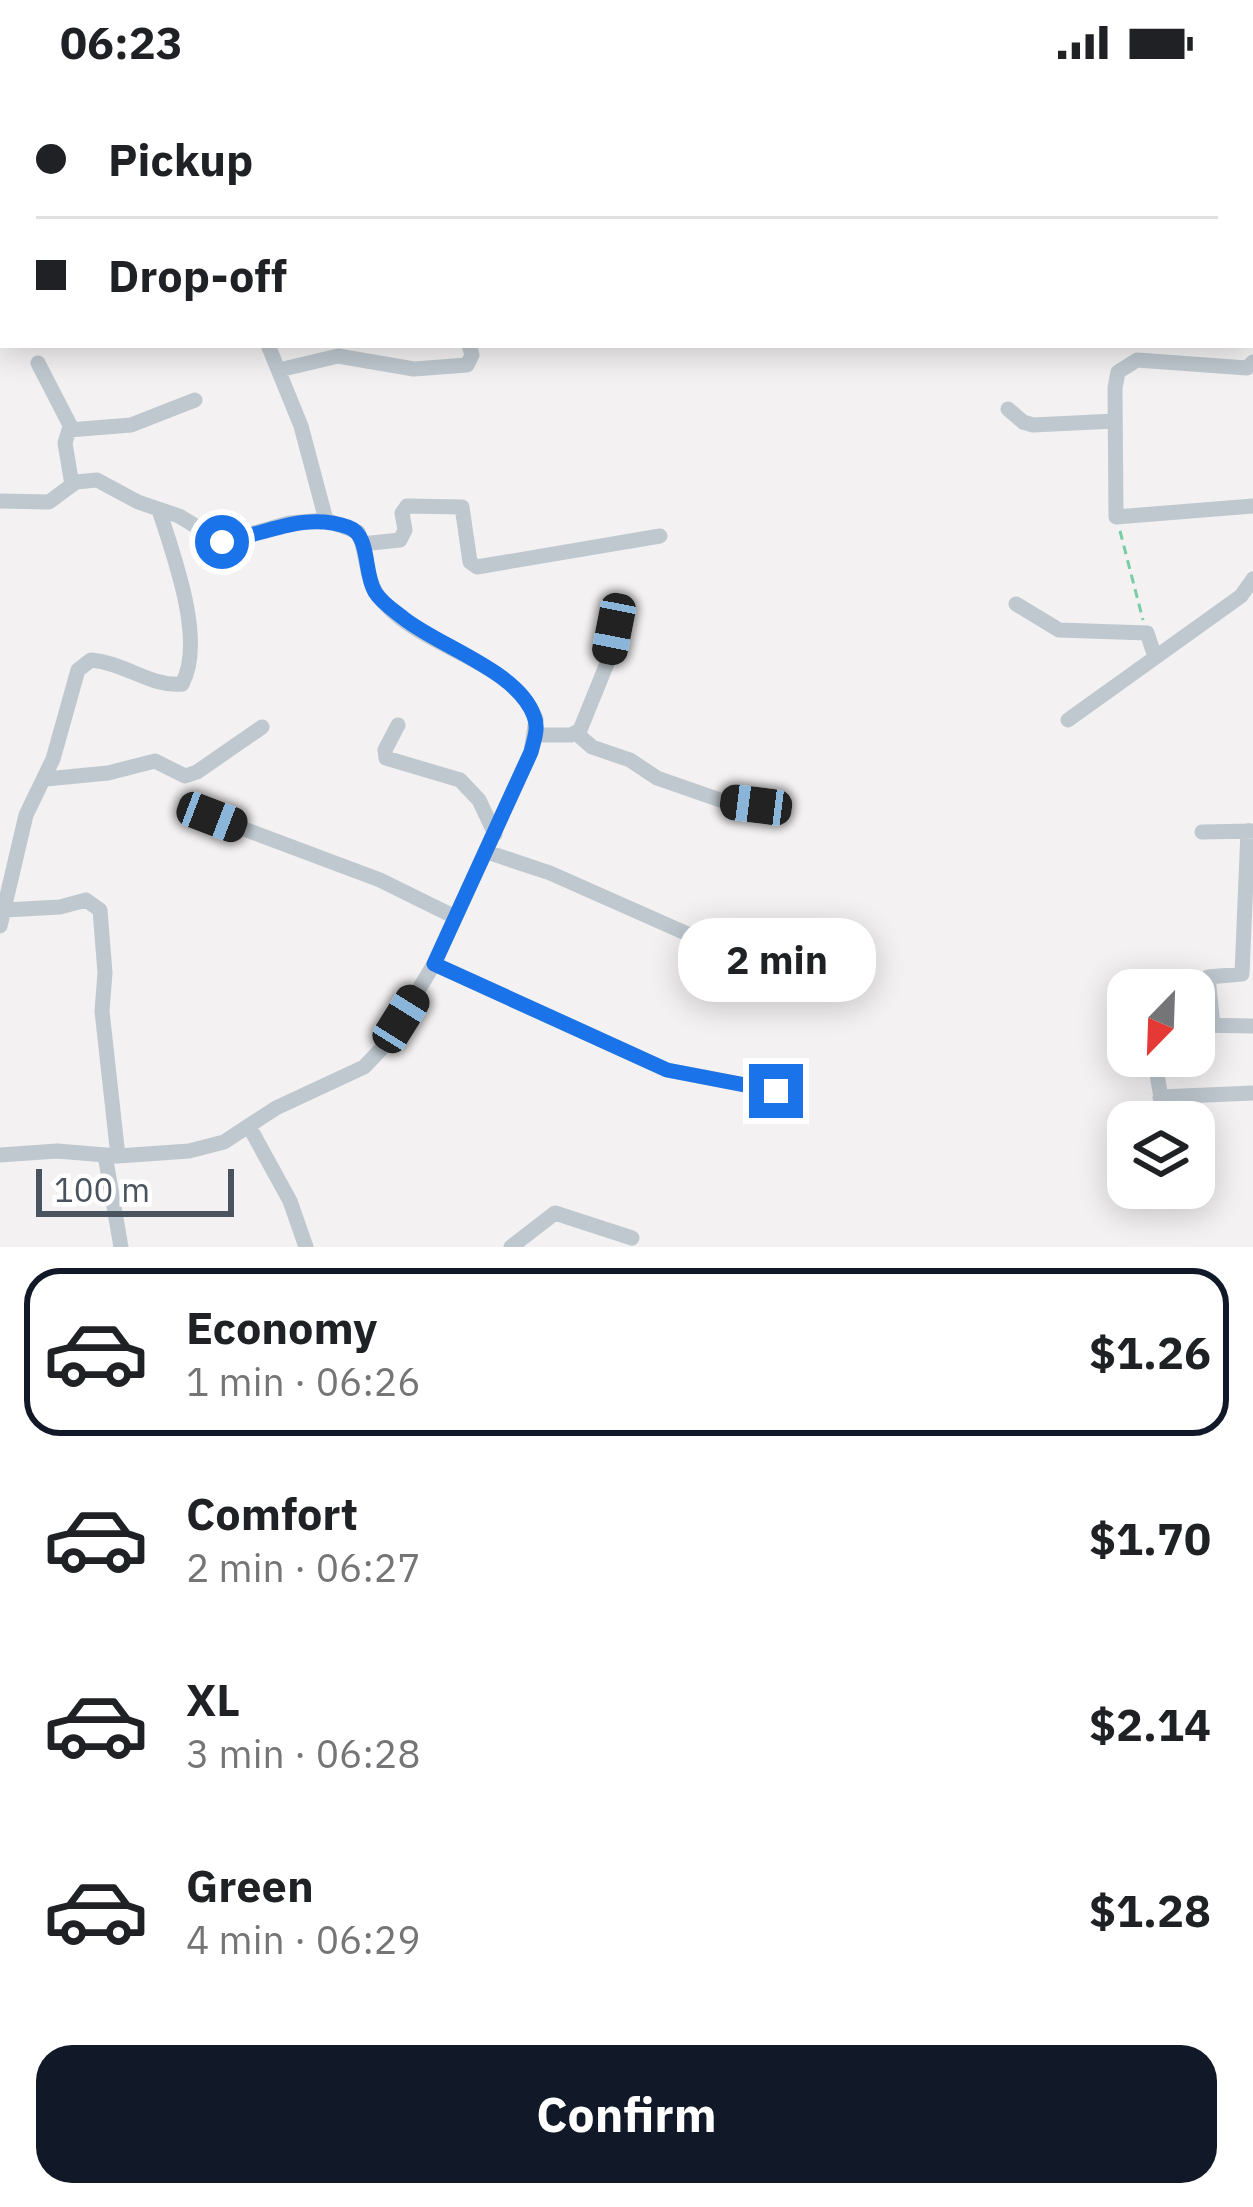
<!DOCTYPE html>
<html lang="en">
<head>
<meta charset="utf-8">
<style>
	:root { --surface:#fff; --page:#f2f2f2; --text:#202124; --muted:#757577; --line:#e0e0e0; --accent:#111827 }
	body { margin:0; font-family:"IBM Plex Sans",sans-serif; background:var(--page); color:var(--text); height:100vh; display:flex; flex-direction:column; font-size:45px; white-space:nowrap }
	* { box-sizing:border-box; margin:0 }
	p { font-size:39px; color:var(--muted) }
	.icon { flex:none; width:66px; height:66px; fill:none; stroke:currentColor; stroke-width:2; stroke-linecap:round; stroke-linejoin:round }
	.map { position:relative; height:1163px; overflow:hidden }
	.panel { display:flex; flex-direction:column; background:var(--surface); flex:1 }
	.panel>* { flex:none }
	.hud { position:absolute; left:0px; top:0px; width:1254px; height:264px; box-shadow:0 6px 30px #0003; display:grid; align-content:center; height:264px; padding:0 36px; background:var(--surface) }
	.needle { width:78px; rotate:203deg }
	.buttons { position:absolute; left:1107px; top:885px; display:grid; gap:24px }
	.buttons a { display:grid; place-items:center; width:108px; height:108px; border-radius:24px; background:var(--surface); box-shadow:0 6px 30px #0003; font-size:60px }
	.scale { position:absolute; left:36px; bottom:30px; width:198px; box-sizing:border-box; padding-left:12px; border:6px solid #49545e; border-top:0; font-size:33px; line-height:42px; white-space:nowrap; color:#49545e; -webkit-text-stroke:9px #fff; paint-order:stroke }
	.end { position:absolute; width:54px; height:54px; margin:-27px; border:15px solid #1a73e8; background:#fff; box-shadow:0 0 0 6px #fff }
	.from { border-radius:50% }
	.bubble { position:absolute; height:84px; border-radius:36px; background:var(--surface); box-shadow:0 6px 30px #0003; font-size:39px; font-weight:700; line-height:84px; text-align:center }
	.car { position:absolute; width:36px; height:72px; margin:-36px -18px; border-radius:15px; box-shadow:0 0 9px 3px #0007; background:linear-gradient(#222 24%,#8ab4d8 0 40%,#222 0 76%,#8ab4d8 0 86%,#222 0) }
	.hud b { display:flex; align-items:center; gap:42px; height:114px; font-size:45px }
	.hud b+b { border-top:3px solid var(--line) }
	.hud i { width:30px; height:30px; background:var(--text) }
	ul { padding:21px 0 0; list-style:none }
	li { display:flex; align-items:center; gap:36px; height:168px; margin:0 24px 18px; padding:0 12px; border:6px solid transparent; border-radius:36px }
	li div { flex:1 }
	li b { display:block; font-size:45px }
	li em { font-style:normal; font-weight:700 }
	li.on { border-color:var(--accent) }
	li>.icon { width:108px; height:108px; stroke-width:1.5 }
	.button { display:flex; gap:24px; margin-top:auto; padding:24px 36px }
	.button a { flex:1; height:138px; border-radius:36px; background:var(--accent); color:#fff; font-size:48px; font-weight:700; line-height:138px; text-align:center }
	.status { display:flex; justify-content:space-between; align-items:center; height:84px; padding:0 60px; background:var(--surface); direction:ltr }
	.status svg { height:33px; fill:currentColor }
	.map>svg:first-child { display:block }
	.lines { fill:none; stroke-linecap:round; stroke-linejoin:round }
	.path { stroke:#79cda5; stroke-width:3; stroke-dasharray:9 6; stroke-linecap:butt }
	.minor { stroke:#bfc8cf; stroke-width:15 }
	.route { stroke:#1a73e8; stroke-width:15 }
</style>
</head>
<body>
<div class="status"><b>06:23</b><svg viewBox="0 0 49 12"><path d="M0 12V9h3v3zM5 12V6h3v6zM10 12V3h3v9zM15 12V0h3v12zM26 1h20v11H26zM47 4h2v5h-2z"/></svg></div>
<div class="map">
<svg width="1253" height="1163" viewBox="0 0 1253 1163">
	<rect width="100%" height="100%" fill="#f3f1f1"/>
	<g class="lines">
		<path class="path" d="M902,3L904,0
			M1120,447L1143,536"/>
		<path class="minor" d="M670,0L671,3
			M1188,0L1194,3
			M1068,3L1069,0
			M1251,29L1253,30
			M0,115L3,116
			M1251,212H1253
			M1253,278L1247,284L1137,276L1118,288L1115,304L1116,433L1253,422
			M38,279L72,345
			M279,286L338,272L414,285L467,281L472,271L469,261
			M1008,325L1023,338L1033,341L1115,337
			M72,401L65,359L69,346L131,341L195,316
			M0,417L49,418L76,398L97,396L138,418L179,432L222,458L289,439L326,436
			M362,460L400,456L405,446L402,429L407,422L462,423L470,478L477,483L660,452
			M1016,520L1059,546L1147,549L1155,573
			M1068,636L1241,512L1253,495
			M398,641L385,666L386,674L460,696L479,716L495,750
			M576,649L592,663L630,676L657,694L723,717L756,721
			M536,651H571L580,646L608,577L618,527
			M46,695L108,689L155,677L185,692L197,688L262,643
			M190,730L212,733L380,796L453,832
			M1202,748L1253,747
			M487,768L550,789L690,851
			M5,826L60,823L86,816L100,826L105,889L102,927L118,1072
			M0,842L26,731L53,675L78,586L91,576C125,579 151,603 182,600C206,557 173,470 159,426
			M434,880L667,986L776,1007
			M1194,941L1253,942
			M1213,942L1208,893L1242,890L1248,747
			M1154,972L1165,1038
			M1160,1013L1253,1009
			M250,1044L290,1117L306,1163
			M0,1071L57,1067L118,1072L189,1067L224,1058L276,1024L364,983L386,960L434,880L531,668L536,635C508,570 416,566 377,510C365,492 367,467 358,448L326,436L301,342L268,261
			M105,1071L121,1163
			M511,1163L555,1129L632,1154"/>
	</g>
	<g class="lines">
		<path class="route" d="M222,458C264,451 304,427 348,443C371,451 363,488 375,508C381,518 393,526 402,533C437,562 519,587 534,632C539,644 534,656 531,668L434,880L667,986L776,1007"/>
	</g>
</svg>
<div class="buttons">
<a><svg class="needle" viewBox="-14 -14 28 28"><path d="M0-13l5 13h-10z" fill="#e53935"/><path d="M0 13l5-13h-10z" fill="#757577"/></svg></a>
<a><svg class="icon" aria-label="layers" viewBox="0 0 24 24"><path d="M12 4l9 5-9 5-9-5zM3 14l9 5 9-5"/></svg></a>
</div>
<div class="scale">100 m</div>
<i class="end from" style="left:222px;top:458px"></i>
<i class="end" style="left:776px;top:1007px"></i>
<div class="bubble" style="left:678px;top:834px;width:198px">2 min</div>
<i class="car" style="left:614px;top:545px;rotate:191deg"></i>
<i class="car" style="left:756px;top:721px;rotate:277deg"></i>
<i class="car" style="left:212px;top:733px;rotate:111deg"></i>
<i class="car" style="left:401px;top:935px;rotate:32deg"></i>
<div class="hud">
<b><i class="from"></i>Pickup</b>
<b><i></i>Drop-off</b>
</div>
</div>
<section class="panel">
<ul>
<li class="on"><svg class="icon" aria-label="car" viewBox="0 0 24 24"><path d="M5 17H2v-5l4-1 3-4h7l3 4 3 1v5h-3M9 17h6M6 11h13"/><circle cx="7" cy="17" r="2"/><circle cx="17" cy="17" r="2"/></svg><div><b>Economy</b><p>1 min · 06:26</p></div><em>$1.26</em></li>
<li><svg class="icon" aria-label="car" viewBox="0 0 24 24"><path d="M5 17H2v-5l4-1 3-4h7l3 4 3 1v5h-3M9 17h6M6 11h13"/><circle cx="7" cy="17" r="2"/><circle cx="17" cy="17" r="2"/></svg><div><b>Comfort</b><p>2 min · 06:27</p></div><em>$1.70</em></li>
<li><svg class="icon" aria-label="car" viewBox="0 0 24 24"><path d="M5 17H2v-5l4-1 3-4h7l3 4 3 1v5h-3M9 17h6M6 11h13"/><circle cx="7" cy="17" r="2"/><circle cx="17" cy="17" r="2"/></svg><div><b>XL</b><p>3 min · 06:28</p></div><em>$2.14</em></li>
<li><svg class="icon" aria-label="car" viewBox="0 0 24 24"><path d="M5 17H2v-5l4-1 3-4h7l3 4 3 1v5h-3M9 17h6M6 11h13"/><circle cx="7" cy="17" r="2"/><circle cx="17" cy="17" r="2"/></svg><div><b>Green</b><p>4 min · 06:29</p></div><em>$1.28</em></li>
</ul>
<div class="button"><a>Confirm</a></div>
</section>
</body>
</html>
